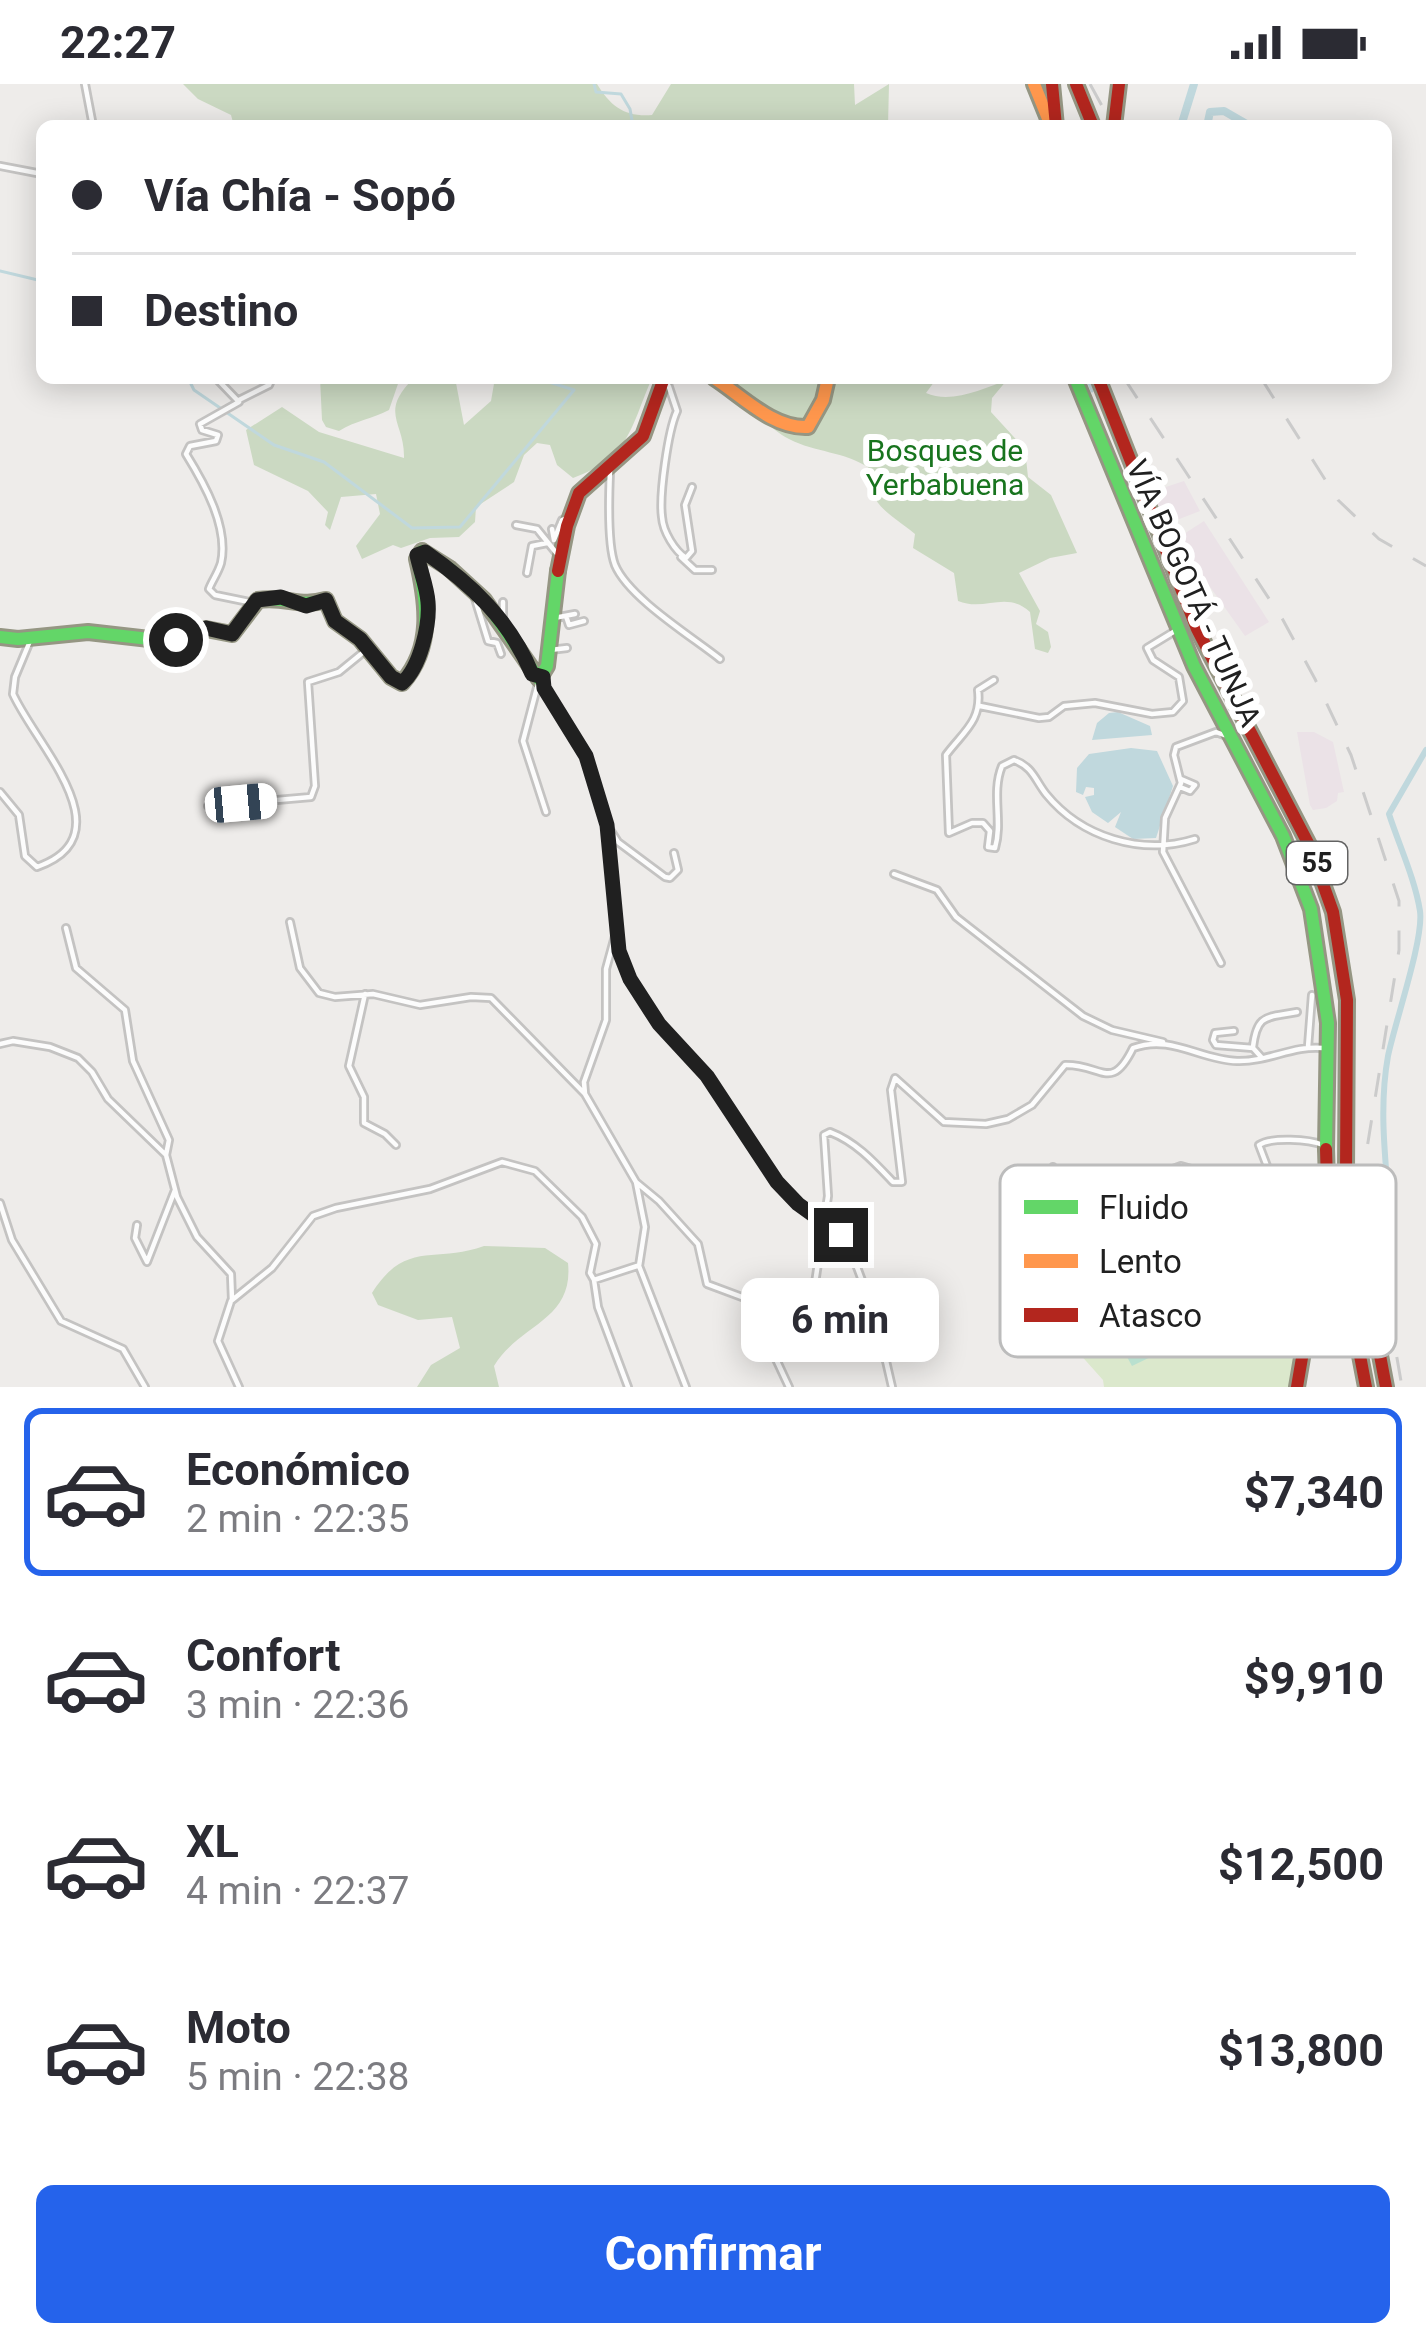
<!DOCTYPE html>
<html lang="es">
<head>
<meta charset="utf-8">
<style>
	:root { --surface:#fff; --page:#f7f7f7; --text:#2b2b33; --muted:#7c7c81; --line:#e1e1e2; --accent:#2563eb }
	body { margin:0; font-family:Roboto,sans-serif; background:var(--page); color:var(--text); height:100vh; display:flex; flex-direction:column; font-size:45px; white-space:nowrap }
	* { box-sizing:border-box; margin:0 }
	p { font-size:39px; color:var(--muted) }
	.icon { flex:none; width:66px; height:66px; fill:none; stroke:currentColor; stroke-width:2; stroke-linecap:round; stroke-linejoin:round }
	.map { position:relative; height:1303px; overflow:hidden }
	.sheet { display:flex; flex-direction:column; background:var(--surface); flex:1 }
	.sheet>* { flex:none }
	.hud { position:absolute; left:36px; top:36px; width:1356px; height:264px; border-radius:18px; box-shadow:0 6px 30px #0003; display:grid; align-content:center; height:264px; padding:0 36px; background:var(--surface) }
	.end { position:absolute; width:54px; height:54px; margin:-27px; border:15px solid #202020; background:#fff; box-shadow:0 0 0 6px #fff }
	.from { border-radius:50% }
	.bubble { position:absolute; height:84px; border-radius:18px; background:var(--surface); box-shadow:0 6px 30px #0003; font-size:39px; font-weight:700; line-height:84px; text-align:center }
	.car { position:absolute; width:36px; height:72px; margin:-36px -18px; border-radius:15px; box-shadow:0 0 9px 3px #0007; background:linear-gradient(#fff 24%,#345 0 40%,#fff 0 76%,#345 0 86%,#fff 0) }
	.hud b { display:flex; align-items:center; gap:42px; height:114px; font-size:45px }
	.hud b+b { border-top:3px solid var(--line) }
	.hud i { width:30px; height:30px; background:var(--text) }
	ul { padding:21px 0 0; list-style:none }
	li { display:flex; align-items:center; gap:36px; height:168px; margin:0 24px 18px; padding:0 12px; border:6px solid transparent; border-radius:18px }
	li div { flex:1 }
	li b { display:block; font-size:45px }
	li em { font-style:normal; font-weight:700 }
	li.active { border-color:var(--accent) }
	li>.icon { width:108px; height:108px; stroke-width:1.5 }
	.action { display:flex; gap:24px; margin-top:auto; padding:24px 36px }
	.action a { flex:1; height:138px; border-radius:18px; background:var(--accent); color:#fff; font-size:48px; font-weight:700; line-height:138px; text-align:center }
	.status { display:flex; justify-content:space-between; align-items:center; height:84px; padding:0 60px; background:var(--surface); direction:ltr }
	.status svg { height:33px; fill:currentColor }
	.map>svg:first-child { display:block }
	.industrial { fill:#ebe2e7 }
	.grass { fill:#dbe8cc }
	.forest { fill:#cbd9c2 }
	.pitch { fill:#b9e0cf }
	.water { fill:#c0d8dd }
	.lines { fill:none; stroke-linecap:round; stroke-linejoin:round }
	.stream { stroke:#c0d8dd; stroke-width:3 }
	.canal { stroke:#c0d8dd; stroke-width:6 }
	.river { stroke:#c0d8dd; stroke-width:8 }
	.street-casing { stroke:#c4c3c2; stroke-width:10 }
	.fast-casing { stroke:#959683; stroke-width:18 }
	.slow-casing { stroke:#959683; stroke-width:18 }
	.jam-casing { stroke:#959683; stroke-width:18 }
	.street { stroke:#fcfcfc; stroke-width:4.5 }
	.fast { stroke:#63d668; stroke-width:12 }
	.slow { stroke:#ff974d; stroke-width:12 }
	.jam { stroke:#b3261e; stroke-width:12 }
	.rail { stroke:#cbcbcb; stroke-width:3; stroke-dasharray:24 24; stroke-linecap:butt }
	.route { stroke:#202020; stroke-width:15 }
	.labels { text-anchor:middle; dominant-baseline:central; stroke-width:12; stroke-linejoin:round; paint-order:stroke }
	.shield { fill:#fff; stroke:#636363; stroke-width:3 }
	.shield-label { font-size:27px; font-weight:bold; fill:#202020 }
	.park-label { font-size:30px; fill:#18741e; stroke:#fff }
	.street-label { font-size:30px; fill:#202020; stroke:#fff }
	.key { fill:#fff; stroke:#bcbcbc; stroke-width:3 }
	.key-label { font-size:33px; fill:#202020 }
</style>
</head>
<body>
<div class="status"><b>22:27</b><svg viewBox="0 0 49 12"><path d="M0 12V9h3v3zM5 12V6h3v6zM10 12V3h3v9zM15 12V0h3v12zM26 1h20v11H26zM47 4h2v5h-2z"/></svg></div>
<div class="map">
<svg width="1426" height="1303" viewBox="0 0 1426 1303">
	<rect width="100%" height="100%" fill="#eeecea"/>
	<path class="industrial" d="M1184,397L1200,427L1164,441L1151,408Z
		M1204,437L1269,538L1245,552L1176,455Z
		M1297,648H1314L1333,658L1344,708L1338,709L1337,717L1326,724L1313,726L1310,721Z"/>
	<path class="grass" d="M1320,1102L1330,1153L1326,1163C1362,1215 1311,1224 1298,1254C1292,1267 1294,1289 1292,1303H1104L1103,1296L1078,1268L1061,1199Z"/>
	<path class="forest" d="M183,0H597C611,23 625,33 652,31L671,0H854L855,21L889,0L888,42H234L231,31L198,15Z
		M320,294H400L389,326C372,335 357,336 339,347L326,343L322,336Z
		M414,294H451L456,299L464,341L491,317L495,294H652C630,345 630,373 573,394L557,381L550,361L537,359L524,371L514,398L476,423L475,438L459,453L430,454L401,464L393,461L362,475L356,462L380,430L376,410L341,413L330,446L325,441L328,428L308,407L254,381L246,346L282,323L319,348L404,374C405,338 378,329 414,294Z
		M716,294H937L926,309C951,320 983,305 1007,296L992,314L991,328L1025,365L1028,393L1051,411L1077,469L1050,474L1019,489L1040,527L1036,540L1048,548L1051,563L1048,569L1035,565L1030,528C1006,506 985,528 958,517L954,489L913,464L915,450C887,427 868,422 869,384C844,367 816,369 789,355C761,341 745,309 716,294Z
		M484,1162L545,1164L568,1179C574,1237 519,1240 494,1282L499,1303H417L431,1281L460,1264L452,1233L418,1236L378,1221L372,1209C406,1155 435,1180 484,1162Z"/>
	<path class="pitch" d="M1140,1222L1163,1267L1132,1282L1107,1236Z"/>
	<path class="water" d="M1118,628L1150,642L1152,651L1092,656L1097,639L1109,629Z
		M1131,664L1157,667L1173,702L1156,754L1133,755L1115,743L1121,728L1108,739L1092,728L1085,713L1094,711V704L1086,703L1083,711L1076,708L1077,684L1089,670Z"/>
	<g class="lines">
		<path class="stream" d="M594,0L596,8L621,10L630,25L633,42
			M0,187L42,197
			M188,294L194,306L274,361L324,378L412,444L460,443L574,306L546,297L547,294
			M1087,294L1092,307"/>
		<path class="canal" d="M1373,1130L1384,1129L1389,1121C1385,1071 1379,1022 1388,972C1395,938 1424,855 1420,827C1415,795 1399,761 1389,730L1426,666"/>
		<path class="river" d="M1181,42L1194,0
			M1207,42L1210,28L1224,27L1250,42"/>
		<g class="street-casing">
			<path id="street" d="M85,0L93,42
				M0,82L42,90
				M216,294L239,318L200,340L202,346L218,351L216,357L190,362L186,370C204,399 229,443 221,479C218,489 212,497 209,505L215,511L254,519
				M666,294L677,327C668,347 659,411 662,433C663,448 675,467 686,474L692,467L685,421L692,403
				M239,316L269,301L272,294
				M610,387C609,410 607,460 615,481C629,514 691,552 720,575
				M516,441L537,445L558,471
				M552,445L554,456L562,436L569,433
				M681,473L695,486H712
				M527,489L532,462L547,459
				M473,508L488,557L497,559L501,570
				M566,532L569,541L584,537
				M554,534L575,530
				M503,537V518
				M550,566L567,564
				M543,593L544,604L586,672L607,741L619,867L630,895L659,940L707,993L777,1098L798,1120L848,1159L876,1234L877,1262L886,1277L892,1303
				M539,596L523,657L546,728
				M994,596L978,606C982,637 963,648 946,671L949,749L972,739H983L990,747L988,763L995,764C1003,737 991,709 1002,682L1014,676C1033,683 1035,696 1046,710C1081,753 1141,772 1195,755
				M980,622L1039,634L1049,633L1064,622L1095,619L1152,630L1173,628L1183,617L1179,593L1153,576L1147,564L1175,547
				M1180,703L1190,707L1195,701L1181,695
				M0,708L19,731L25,772L37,783C128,751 35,660 13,610L15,593L30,557
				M208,722L311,713L315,702L308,598L339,588L366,566
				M607,741L618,758L665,793L670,794L678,786L674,769
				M894,790L937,806L956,833L1083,932L1112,946L1163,958
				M290,838L300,884L319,909L335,913L373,910L420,921L471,913L491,914L585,1010L636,1098L645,1143L639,1182L686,1303
				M66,844L76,884L125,926L133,977L169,1056L166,1071
				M1221,879L1163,768L1165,734L1181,699L1174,671L1176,663L1216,648L1224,651
				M365,910L349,982L364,1013V1039L385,1050L396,1061
				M1234,947L1215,949L1213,956L1216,961L1253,964L1262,974
				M0,960L13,957L50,963L78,974L92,988L108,1015L166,1071L177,1113L197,1153L231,1190L232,1216
				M1253,963C1257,929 1267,934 1297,928
				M1308,963L1312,911
				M585,1010L584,998L606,936V885L615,852
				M1053,1083L1058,1120L1066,1125L1181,1082L1226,1095L1252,1096L1267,1082L1259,1061C1271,1053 1309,1055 1323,1061
				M636,1098L659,1117L698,1160L707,1200L766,1222L786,1235L806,1223L814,1206L828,1112L824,1051L830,1048C856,1058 874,1078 893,1098H902L891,1006L895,994L944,1038L986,1040L1008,1035L1032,1021L1065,981C1102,980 1111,1009 1133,964C1171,950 1200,976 1237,977C1268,978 1293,961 1323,964
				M0,1119L12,1156L61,1237L123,1265L145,1303
				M137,1141L135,1154L147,1178L175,1106
				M594,1196L598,1223L628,1303
				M748,1215L789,1303
				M239,1303L218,1257L231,1217L272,1184L313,1132L336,1124L430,1105L502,1078L535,1087L582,1133L596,1160L590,1189L594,1196L637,1182"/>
		</g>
		<g class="fast-casing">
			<path id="fast" d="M1075,294L1194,582L1283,752L1311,825L1328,939L1326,1065
				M0,553L18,555L88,548L167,557L206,545L232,550L258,516C287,512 299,524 326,516L335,537L360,555L391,593L402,599C434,563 427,518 417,475L422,467L449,484L484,516L539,595L547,582L558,487"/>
		</g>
		<g class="slow-casing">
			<path id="slow" d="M1034,0L1051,42
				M714,294C742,312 773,345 808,343L823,316L828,294"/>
		</g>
		<g class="jam-casing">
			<path id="jam" d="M1052,0L1056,42
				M1076,0L1093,42
				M1114,42L1119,0
				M1098,294L1197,545L1309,761L1333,828L1347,916L1346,1091L1386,1303
				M558,487L567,442L579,409L643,352L664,294
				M1326,1065L1327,1098L1366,1303
				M1297,1303L1304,1262L1338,1219L1344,1202"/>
		</g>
		<use href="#street" class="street"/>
		<use href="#fast" class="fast"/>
		<use href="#slow" class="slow"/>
		<use href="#jam" class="jam"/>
		<path class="rail" d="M1090,0L1113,42
			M1124,294L1283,536L1315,595L1351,671L1399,817V866L1364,1083L1402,1303
			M1261,294L1338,416L1379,455L1426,482"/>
	</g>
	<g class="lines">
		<path class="route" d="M176,556L206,544L232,550L257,516L281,513L306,522L326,516L335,537L360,555L391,593L402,599C420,584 430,541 428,518C427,503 420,486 417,471L425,468C471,500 510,536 532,590L543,593L544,604L586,672L607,741L619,867L630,895L659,940L707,992L777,1098L798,1120L841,1151"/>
	</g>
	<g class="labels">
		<rect class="shield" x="1287" y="758" width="60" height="42" rx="9"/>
		<g class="shield-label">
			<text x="1317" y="779">55</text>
		</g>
		<g class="park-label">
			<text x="945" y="366">Bosques de<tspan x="945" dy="34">Yerbabuena</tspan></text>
		</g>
		<g class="street-label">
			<text transform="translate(1194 509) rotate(66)">VÍA BOGOTÁ - TUNJA</text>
		</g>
	</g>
	<rect x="1000" y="1081" width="396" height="192" rx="18" class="key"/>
	<rect x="1024" y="1116" width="54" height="14" fill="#63d668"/>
	<rect x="1024" y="1170" width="54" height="14" fill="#ff974d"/>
	<rect x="1024" y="1224" width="54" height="14" fill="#b3261e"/>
	<g class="key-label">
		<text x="1099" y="1135">Fluido</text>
		<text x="1099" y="1189">Lento</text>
		<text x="1099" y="1243">Atasco</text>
	</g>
</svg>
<i class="end from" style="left:176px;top:556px"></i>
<i class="end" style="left:841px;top:1151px"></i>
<div class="bubble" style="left:741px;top:1194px;width:198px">6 min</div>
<i class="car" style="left:241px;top:719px;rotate:85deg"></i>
<div class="hud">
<b><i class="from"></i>Vía Chía - Sopó</b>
<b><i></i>Destino</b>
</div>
</div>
<section class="sheet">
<ul>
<li class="active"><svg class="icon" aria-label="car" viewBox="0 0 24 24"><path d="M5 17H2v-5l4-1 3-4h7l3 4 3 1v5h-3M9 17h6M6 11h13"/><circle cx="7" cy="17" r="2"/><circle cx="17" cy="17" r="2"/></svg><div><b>Económico</b><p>2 min · 22:35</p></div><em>$7,340</em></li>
<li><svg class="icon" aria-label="car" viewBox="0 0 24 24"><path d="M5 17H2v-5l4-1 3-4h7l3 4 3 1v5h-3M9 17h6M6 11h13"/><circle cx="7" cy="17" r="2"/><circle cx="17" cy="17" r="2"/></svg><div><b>Confort</b><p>3 min · 22:36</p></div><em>$9,910</em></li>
<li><svg class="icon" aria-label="car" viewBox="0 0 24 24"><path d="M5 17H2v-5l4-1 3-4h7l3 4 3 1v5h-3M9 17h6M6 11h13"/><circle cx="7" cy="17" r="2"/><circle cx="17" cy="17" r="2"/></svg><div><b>XL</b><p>4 min · 22:37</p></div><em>$12,500</em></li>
<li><svg class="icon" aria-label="car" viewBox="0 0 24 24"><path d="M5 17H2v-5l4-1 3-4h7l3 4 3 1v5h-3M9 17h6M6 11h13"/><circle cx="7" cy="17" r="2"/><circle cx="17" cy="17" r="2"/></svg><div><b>Moto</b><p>5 min · 22:38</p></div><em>$13,800</em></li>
</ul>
<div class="action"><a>Confirmar</a></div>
</section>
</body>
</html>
